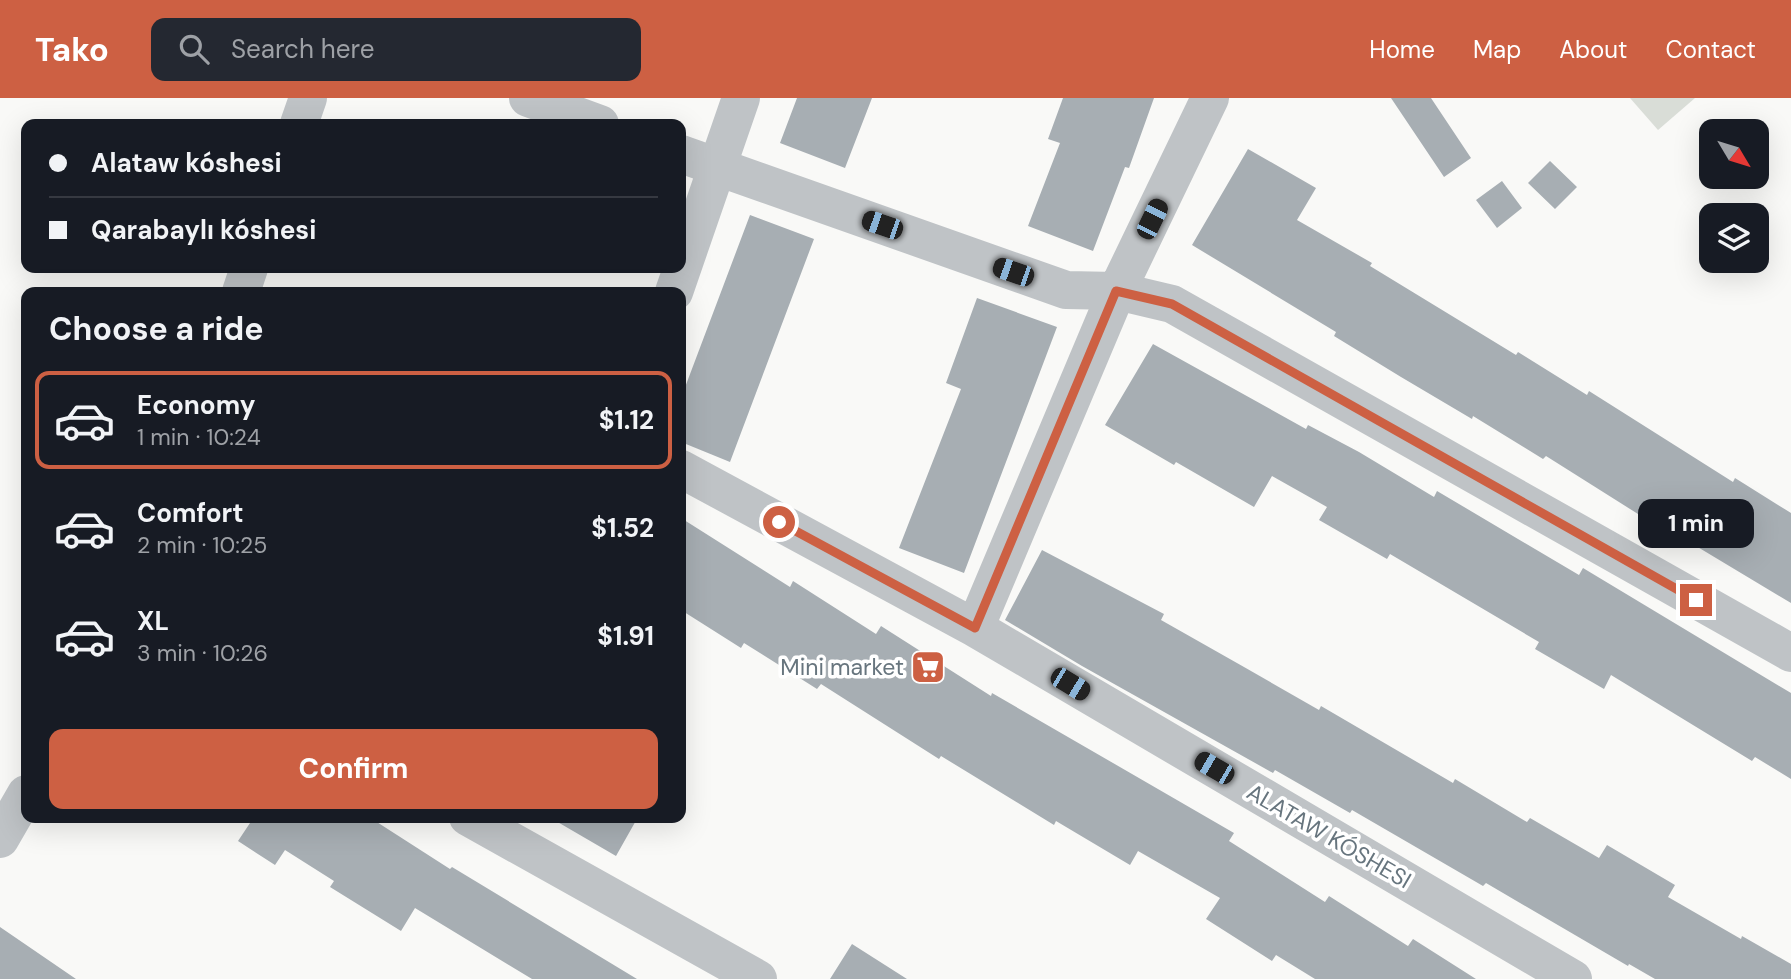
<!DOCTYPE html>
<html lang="en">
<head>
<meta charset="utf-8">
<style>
	:root { --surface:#171b24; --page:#242831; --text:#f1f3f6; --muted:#9ea1a6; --line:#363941; --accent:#cd6043 }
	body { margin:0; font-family:"DM Sans",sans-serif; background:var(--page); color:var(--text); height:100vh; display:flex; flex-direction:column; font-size:26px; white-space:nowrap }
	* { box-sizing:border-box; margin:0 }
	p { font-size:23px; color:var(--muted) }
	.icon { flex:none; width:38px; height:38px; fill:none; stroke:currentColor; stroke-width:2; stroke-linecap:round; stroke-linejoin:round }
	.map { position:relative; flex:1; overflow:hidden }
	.drawer { position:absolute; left:21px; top:189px; width:665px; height:536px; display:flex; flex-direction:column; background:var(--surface); border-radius:14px; box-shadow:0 7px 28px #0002 }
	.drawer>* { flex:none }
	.guide { position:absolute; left:21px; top:21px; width:665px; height:154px; border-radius:14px; box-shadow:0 7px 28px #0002; display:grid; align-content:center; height:154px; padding:0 28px; background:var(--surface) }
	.needle { width:46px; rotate:128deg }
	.fabs { position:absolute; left:1699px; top:21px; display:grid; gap:14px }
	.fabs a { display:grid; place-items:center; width:70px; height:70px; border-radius:14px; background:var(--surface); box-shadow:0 7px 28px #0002; font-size:35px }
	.end { position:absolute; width:32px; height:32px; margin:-16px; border:9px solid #cd6043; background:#fff; box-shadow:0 0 0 4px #fff }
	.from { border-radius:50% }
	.bubble { position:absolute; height:49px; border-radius:14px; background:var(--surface); box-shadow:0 7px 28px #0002; font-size:23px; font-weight:700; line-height:49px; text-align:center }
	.car { position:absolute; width:21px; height:42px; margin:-21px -10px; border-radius:9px; box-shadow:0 0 5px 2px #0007; background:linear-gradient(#222 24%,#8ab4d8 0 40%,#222 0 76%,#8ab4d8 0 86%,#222 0) }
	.guide b { display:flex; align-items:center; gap:24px; height:66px; font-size:26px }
	.guide b+b { border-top:2px solid var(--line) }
	.guide i { width:18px; height:18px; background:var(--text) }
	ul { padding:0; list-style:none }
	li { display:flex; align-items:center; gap:21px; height:98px; margin:0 14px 10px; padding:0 14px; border:4px solid transparent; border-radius:14px }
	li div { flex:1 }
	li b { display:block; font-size:26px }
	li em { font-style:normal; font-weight:700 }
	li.active { border-color:var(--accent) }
	li>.icon { width:63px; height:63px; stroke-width:1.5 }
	h2 { padding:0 28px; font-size:32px; line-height:84px }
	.cta { display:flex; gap:14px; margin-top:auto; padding:14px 28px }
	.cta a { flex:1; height:80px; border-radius:14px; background:var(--accent); color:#fff; font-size:28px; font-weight:700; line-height:80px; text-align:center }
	header { display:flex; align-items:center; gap:42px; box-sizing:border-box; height:98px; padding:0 35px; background:var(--accent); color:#fff }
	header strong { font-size:33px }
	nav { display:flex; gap:38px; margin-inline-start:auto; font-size:24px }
	.search { width:490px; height:63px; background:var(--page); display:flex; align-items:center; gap:18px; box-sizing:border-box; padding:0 24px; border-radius:14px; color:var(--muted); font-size:26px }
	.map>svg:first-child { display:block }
	.green { fill:#d9ddd7 }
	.building { fill:#a7aeb3 }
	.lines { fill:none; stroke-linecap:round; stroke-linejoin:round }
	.street { stroke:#bfc3c6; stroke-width:38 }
	.route { stroke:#cd6043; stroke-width:9 }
	.labels { text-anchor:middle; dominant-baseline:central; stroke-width:7; stroke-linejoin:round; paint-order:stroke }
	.poi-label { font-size:23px; fill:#67757e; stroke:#fff; text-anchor:end }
	.street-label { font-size:23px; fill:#67757e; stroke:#fff }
</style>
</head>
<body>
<header>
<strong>Tako</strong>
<div class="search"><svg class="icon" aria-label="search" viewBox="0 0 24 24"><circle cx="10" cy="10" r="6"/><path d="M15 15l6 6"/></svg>Search here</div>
<nav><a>Home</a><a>Map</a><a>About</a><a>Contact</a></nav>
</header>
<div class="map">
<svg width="1791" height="881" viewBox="0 0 1791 881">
	<rect width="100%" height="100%" fill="#f9f9f7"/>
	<path class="green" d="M1630,0H1695L1658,32Z"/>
	<path class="building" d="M797,0H872L845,70L780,45Z
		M1063,0H1154L1129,70L1125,69L1093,153L1028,128L1060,45L1048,41Z
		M1391,0H1431L1471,60L1444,79Z
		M1248,51L1316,90L1297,122L1372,165L1370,168L1516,257L1518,254L1587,297L1589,293L1733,384L1735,380L1791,415V505L1686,442L1684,445L1546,358L1543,361L1473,318L1472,321L1401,279L1334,238L1336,234L1192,147Z
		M1550,63L1577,89L1555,111L1528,85Z
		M1502,83L1522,110L1497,130L1476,102Z
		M750,117L814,141L730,364L681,344V300Z
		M977,200L1057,229L964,475L899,450L961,291L946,285Z
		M1153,246L1306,331L1308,327L1359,354L1434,399L1437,393L1579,477L1583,470L1791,595V681L1755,659L1752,663L1611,577L1604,591L1535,551L1539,544L1390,456L1387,461L1319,422L1327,409L1272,378L1254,409L1176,364L1174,367L1105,327Z
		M681,420L790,489L793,483L876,536L881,528L991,598L992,595L1234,735L1229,743L1325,804L1329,798L1408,848L1413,841L1476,881H1315L1276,857L1272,863L1206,821L1220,800L1138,753L1130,767L1056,723L1054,727L941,658L939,661L821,586L817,591L744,545L741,550L681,512Z
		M1042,452L1164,516L1161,522L1244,569L1319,612L1321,608L1453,685L1455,681L1527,724L1530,720L1599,760L1607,747L1675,787L1668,799L1741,841L1742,838L1791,866V881H1655L1629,866L1628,868L1486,785L1483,788L1352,712L1350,715L1275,672L1273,675L1082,568L1005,522Z
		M254,719H369L450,771L452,769L637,881H532L415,810L401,833L330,789L334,783L285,752L275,767L238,743Z
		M549,719H638L616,758Z
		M0,829L76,881H0Z
		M852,846L907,881H830Z"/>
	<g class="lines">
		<path class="street" d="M528,0L600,26
			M299,26L308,0
			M681,56L1066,192L1117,193L1172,206L1791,555
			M241,194L249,170
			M674,194L741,0
			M681,371L975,530L1573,881
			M975,530L1117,193L1210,0
			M468,719L758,881
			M0,741L26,696"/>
	</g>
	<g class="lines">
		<path class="route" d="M779,424L975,530L1116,193L1172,206L1696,502"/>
	</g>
	<defs>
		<g id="supermarket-square" transform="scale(1.75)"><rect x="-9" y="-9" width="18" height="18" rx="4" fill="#cd6043" stroke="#fff"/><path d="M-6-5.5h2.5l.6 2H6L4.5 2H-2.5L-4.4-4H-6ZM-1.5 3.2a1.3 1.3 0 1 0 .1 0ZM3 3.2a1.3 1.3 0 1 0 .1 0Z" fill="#fff"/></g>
	</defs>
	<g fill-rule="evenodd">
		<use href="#supermarket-square" x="928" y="569"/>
	</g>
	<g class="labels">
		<g class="poi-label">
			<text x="904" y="569">Mini market</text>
		</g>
		<g class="street-label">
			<text transform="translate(1329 738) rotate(30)">ALATAW KÓSHESI</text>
		</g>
	</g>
</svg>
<div class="fabs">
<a><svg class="needle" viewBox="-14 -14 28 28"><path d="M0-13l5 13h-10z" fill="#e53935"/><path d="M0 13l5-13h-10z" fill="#9ea1a6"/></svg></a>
<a><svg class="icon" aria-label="layers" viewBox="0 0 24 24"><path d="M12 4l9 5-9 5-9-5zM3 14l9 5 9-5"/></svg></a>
</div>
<i class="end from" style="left:779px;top:424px"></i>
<i class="end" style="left:1696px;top:502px"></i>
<div class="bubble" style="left:1638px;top:401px;width:116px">1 min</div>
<i class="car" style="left:1152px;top:121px;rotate:26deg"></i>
<i class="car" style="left:882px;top:127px;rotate:289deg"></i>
<i class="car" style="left:1013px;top:174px;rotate:289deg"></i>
<i class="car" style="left:1070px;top:586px;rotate:121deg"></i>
<i class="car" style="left:1214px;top:670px;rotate:300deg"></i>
<div class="guide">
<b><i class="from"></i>Alataw kóshesi</b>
<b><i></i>Qarabaylı kóshesi</b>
</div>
<section class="drawer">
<h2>Choose a ride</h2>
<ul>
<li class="active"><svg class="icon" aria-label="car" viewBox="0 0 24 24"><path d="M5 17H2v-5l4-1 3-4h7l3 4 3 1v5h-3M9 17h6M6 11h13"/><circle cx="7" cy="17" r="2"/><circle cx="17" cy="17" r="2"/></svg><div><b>Economy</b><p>1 min · 10:24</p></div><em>$1.12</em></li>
<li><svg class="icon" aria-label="car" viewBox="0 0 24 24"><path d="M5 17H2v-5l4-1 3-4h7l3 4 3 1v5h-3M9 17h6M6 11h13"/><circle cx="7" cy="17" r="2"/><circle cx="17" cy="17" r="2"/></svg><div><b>Comfort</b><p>2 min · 10:25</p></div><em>$1.52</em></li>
<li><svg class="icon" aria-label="car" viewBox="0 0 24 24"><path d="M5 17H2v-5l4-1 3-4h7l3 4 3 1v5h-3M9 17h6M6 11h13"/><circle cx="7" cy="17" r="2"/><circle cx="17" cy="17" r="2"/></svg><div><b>XL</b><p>3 min · 10:26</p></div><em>$1.91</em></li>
</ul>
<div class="cta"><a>Confirm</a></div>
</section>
</div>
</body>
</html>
